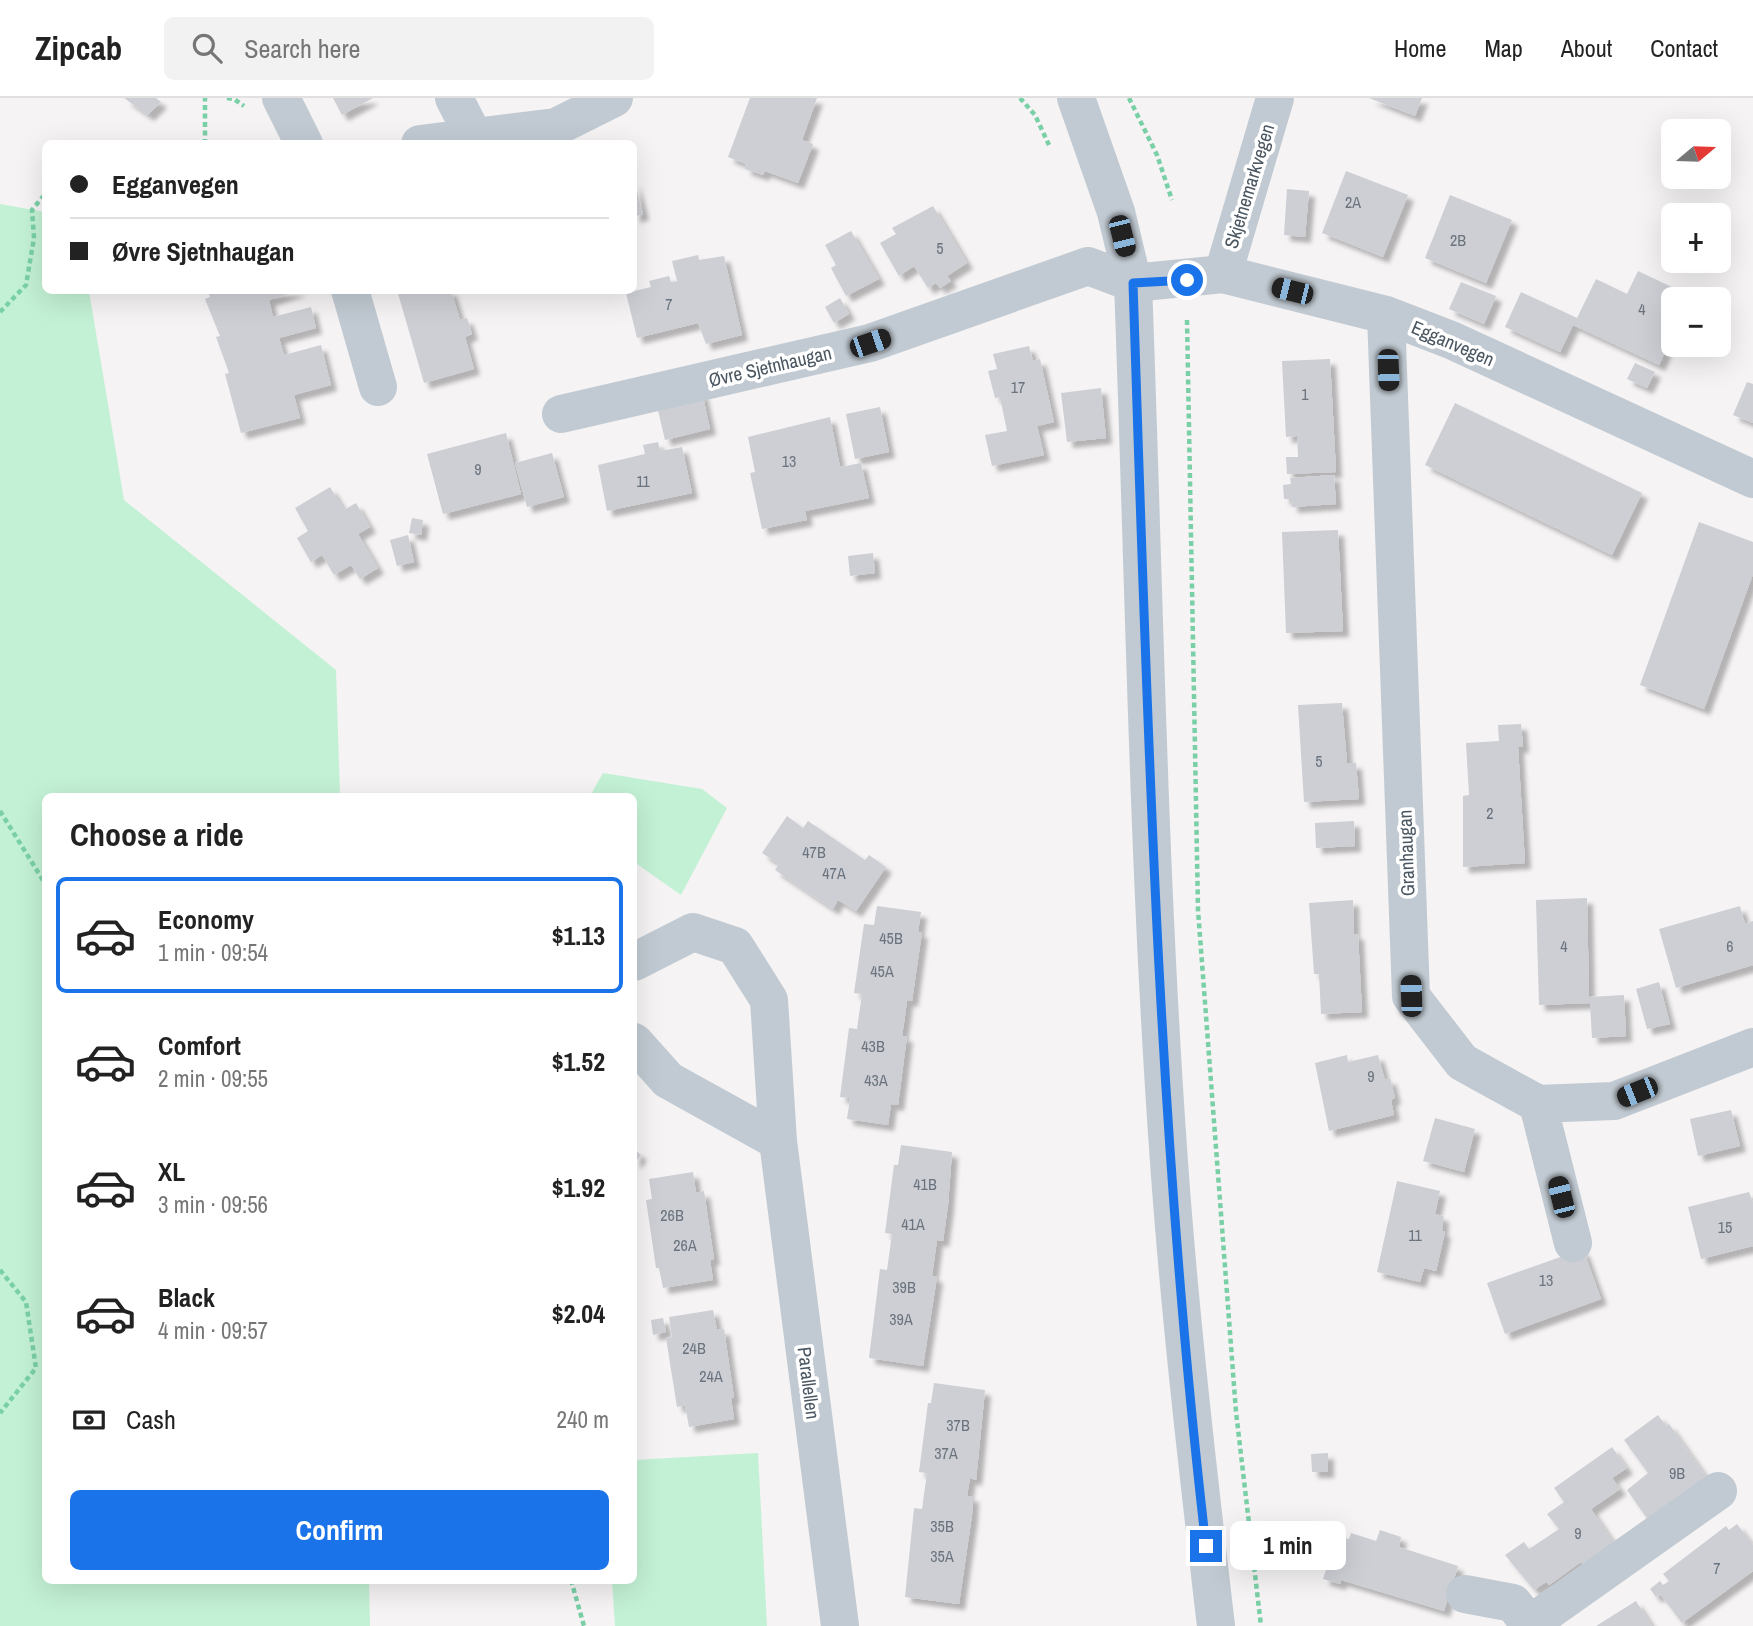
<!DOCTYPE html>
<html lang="en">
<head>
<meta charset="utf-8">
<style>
	:root { --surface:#fff; --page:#f2f2f2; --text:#222; --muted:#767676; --line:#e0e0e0; --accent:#1a73e8 }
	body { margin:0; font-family:"Archivo Narrow",sans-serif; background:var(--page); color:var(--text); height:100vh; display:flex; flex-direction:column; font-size:26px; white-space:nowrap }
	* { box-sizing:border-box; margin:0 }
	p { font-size:23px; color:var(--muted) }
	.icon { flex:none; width:38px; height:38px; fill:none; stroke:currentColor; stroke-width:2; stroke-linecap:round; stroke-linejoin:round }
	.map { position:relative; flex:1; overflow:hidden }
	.side { position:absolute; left:42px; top:695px; width:595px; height:791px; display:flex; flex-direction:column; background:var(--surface); border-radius:10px; box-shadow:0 7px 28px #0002 }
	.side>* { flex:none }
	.guide { position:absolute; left:42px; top:42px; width:595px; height:154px; border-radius:10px; box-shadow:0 7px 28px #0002; display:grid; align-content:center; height:154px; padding:0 28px; background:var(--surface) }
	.needle { width:46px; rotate:71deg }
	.tools { position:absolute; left:1661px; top:21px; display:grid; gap:14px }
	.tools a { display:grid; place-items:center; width:70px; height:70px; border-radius:10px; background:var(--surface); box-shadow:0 7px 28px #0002; font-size:35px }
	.end { position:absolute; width:32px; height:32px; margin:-16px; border:9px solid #1a73e8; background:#fff; box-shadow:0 0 0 4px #fff }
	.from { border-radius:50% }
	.bubble { position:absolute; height:49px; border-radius:10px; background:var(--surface); box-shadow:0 7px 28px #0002; font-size:23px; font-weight:700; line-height:49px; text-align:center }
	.car { position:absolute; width:21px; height:42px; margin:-21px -10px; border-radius:9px; box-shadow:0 0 5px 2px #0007; background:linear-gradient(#222 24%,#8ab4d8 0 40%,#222 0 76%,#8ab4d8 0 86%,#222 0) }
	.guide b { display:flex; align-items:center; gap:24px; height:66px; font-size:26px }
	.guide b+b { border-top:2px solid var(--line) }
	.guide i { width:18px; height:18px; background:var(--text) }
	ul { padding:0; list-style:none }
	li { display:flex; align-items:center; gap:21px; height:116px; margin:0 14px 10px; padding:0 14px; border:4px solid transparent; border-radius:10px }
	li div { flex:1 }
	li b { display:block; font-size:26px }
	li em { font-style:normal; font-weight:700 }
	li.on { border-color:var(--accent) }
	li>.icon { width:63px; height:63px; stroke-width:1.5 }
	h2 { padding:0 28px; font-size:32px; line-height:84px }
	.pay { display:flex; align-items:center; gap:18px; height:77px; padding:0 28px; font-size:26px }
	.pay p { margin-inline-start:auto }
	.cta { display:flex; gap:14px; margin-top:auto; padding:14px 28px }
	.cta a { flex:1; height:80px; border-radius:10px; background:var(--accent); color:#fff; font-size:28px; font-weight:700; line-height:80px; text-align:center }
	header { display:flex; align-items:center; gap:42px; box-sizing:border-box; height:98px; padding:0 35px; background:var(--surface); border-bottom:2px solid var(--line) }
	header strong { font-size:33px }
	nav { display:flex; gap:38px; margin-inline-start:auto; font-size:24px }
	.search { width:490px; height:63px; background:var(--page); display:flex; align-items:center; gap:18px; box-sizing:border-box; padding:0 24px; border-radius:10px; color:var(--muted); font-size:26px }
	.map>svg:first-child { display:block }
	.green { fill:#c3f1d5 }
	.building { fill:#cdcfd5; filter:url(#shadow) }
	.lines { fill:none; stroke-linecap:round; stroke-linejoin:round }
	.path { stroke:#7ad0a6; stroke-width:4.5; stroke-dasharray:5 3.5; stroke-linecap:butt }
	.minor { stroke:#c1cad2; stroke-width:38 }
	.route { stroke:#1a73e8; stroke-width:9 }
	.labels { text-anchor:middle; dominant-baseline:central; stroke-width:7; stroke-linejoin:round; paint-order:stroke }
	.number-label { font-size:16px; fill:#6b747e }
	.street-label { font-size:19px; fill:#4a5661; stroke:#fff }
</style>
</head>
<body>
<header>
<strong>Zipcab</strong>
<div class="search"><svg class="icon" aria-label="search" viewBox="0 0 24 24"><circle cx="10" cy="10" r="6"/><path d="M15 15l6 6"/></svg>Search here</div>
<nav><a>Home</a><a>Map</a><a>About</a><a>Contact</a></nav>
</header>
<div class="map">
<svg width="1753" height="1528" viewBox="0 0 1753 1528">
	<defs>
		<filter id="shadow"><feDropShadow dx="6" dy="6" stdDeviation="2" flood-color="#0004"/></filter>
	</defs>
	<rect width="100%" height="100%" fill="#f5f3f3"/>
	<path class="green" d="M0,106L45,114L46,192L89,193L124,402L336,572L340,698H46V1482H369L370,1528H0Z
		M603,675L702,691L727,710L681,797L634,764V698H590Z
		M758,1355L767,1528H615L612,1482H634V1362Z"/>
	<path class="building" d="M124,0H156L161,4L148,17Z
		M333,0H373L342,17Z
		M750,0H817L802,42L813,46L798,85L765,73L763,77L745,71L746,66L728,59Z
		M1369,0H1422L1415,18Z
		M1346,73L1408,97L1383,159L1322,135Z
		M634,82L643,116L634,119Z
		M1287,91L1309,93L1305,139L1284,137Z
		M1450,97L1512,122L1486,185L1425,160Z
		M933,108L967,165L947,178L951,183L940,190L936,185L928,190L914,168L899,178L880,145L896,136L892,130Z
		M851,133L879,181L846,198L831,170L836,167L825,147Z
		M698,157L699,162L724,158L742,237L706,246L698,225L637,240L626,195L651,189L649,183L669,178L671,184L677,183L672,163Z
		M1638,173L1684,195L1681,201H1673V236L1659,267L1573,227L1560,254L1505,229L1521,194L1577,220L1596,181L1627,196Z
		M1461,184L1496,198L1484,226L1449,211Z
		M208,192H301L269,202L273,219L311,209L316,230L279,240L284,257L321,247L331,287L294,297L300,320L241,335L225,276L229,275L216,239L220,238L205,201L210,199Z
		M397,192H451L460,222L467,220L472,236L465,239L474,271L424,285Z
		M840,200L849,216L834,225L825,209Z
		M1029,248L1033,263L1040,261L1054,324L1037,328L1044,357L992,368L985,337L1007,333L1000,299L995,300L988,273L997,271L993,256Z
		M1330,261L1336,374L1287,376L1286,359H1298L1297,338L1286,339L1282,263Z
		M1635,265L1655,274L1647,290L1627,281Z
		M1747,284L1753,286V325L1733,317Z
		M1101,290L1106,340L1067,344L1061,295Z
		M702,294L710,331L665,342L656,304Z
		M1455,305L1642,395L1612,457L1425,367Z
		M880,309L889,354L855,361L846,316Z
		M830,319L840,369L861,365L869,400L805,413L807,422L762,431L750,375L755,374L748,339Z
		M506,335L521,396L443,416L427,356Z
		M658,344L660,353L682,349L692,395L607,413L598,367L645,356L643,347Z
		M552,355L564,399L527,409L515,365Z
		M1334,377L1336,406L1292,409L1291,401H1284L1283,387L1291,386L1290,380Z
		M330,389L344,412L356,405L370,429L358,436L378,470L360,481L351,467L334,477L322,457L311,464L297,440L308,433L295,410Z
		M412,420L423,422L421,437L409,435Z
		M1699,424L1753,444V476L1704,611L1640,587Z
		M1338,432L1343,533L1286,535L1282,434Z
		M408,437L414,464L397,468L390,442Z
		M873,455L875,475L850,478L848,458Z
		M1342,605L1347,665H1356L1359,701L1304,704L1298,607Z
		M1521,626L1523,649H1518L1525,765L1463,769V698L1469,697L1466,645L1499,643L1498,627Z
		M787,718L803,730L808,723L865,762L869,757L886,769L856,813L838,802L833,811L775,772L779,766L762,755Z
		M1354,723L1355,748L1316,750L1315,725Z
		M1587,800L1589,899L1624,897L1626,938L1592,940L1590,905L1539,907L1536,802Z
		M1353,802L1354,836H1358L1362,914L1321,916L1319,876H1314L1309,805Z
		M877,808L921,814L918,834H922L912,903L907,902L905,918L902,938H907L898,1007L891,1006L888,1027L847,1021L850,1000L840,999L849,930L857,931L862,896L854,895L864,826L874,827Z
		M1740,808L1745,826L1753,823V867L1676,890L1659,831Z
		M1659,884L1670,926L1647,931L1636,891Z
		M1347,957L1348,964L1378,957L1385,982L1390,980L1395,1000L1391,1002L1394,1017L1329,1033L1315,965Z
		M1731,1012L1740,1048L1698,1058L1690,1021Z
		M1435,1020L1475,1031L1464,1074L1423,1063Z
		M901,1047L952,1054L948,1107L943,1143L937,1142L932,1178L937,1179L923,1268L869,1260L880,1171L887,1172L892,1136L885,1135L894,1067H898Z
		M634,1051L641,1057L634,1066Z
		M693,1074L696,1095L704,1093L714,1161L710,1162L713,1182L663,1190L659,1170H656L646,1102L652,1101L649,1081Z
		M1397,1083L1440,1093L1435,1116L1443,1118L1442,1133L1445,1134L1436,1173L1424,1170L1420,1184L1377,1174Z
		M1749,1094L1753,1105V1148L1701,1161L1688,1109Z
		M1583,1151L1601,1201L1505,1236L1487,1185Z
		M713,1212L717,1232L724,1231L734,1300H731L734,1321L689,1329L685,1307L677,1309L666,1240L672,1239L669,1219Z
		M663,1220L666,1234L653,1237L651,1222Z
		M934,1285L985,1292L976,1382L970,1380L967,1398H973L972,1417L959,1506L905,1499L914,1410L922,1411L927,1375L919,1374L928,1305H931Z
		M1658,1317L1666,1328L1669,1326L1710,1384L1651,1426L1627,1392L1648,1375L1624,1342Z
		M1612,1349L1627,1370L1612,1380L1620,1391L1591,1411L1616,1448L1585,1470L1581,1464L1549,1487L1546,1484L1534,1492L1505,1457L1524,1444L1529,1451L1559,1431L1547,1416L1564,1404L1554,1390Z
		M1328,1355V1374H1312L1311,1356Z
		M1737,1426L1753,1447V1473L1682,1525L1660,1496L1656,1499L1650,1491L1660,1483L1663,1487L1669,1483L1663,1476L1726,1428L1729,1432Z
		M1380,1432L1401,1439L1399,1449L1458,1468L1444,1513L1341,1482L1340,1486L1323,1481L1337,1438L1349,1441L1351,1435L1376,1443Z
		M1636,1503L1652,1528H1596Z"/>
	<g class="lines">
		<path class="path" d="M227,0L234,1L244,8
			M1020,0L1035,17L1049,47
			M1129,0L1157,57L1172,102
			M205,46V0
			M0,214L26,187L34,140L32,112L46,95
			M1187,222L1198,812L1236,1314L1261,1528
			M0,713L46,787
			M0,1172L26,1204L36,1270L0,1315
			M571,1482L584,1528"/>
		<path class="minor" d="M281,0L304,46
			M454,0L473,37
			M1076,0L1116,114L1133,185C1144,478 1148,772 1169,1064C1180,1219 1198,1374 1216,1528
			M420,46L556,29L614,0
			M1223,176L1275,0
			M350,192L378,289
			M1386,217L1411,898L1462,964L1538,1006L1614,1003L1753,949
			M561,316L870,245L1088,168L1133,185L1223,176L1386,217L1451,242L1753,381
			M634,864L693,834L735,848L769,902L778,1043L840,1528
			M634,944L668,982L778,1043
			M1538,1006L1573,1145
			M1465,1496L1513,1505L1531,1528
			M1530,1526L1718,1393"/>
	</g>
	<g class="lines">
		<path class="route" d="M1187,182L1133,185C1147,607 1157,1029 1206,1448"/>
	</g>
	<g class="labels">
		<g class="number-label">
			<text x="1353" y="104">2A</text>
			<text x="1458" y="142">2B</text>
			<text x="940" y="150">5</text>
			<text x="669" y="206">7</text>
			<text x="1642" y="211">4</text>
			<text x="1018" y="289">17</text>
			<text x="1305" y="296">1</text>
			<text x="789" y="363">13</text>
			<text x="478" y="371">9</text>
			<text x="643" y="383">11</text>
			<text x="1319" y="663">5</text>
			<text x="1490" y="715">2</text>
			<text x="814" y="754">47B</text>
			<text x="834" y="775">47A</text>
			<text x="891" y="840">45B</text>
			<text x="1564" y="848">4</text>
			<text x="1730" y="848">6</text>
			<text x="882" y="873">45A</text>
			<text x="873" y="948">43B</text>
			<text x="1371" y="978">9</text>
			<text x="876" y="982">43A</text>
			<text x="925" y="1086">41B</text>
			<text x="672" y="1117">26B</text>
			<text x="913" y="1126">41A</text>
			<text x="1725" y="1129">15</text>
			<text x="1415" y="1137">11</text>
			<text x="685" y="1147">26A</text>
			<text x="1546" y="1182">13</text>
			<text x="904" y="1189">39B</text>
			<text x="901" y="1221">39A</text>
			<text x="694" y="1250">24B</text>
			<text x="711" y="1278">24A</text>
			<text x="958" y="1327">37B</text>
			<text x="946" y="1355">37A</text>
			<text x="1677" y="1375">9B</text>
			<text x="942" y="1428">35B</text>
			<text x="1578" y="1435">9</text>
			<text x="942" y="1458">35A</text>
			<text x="1717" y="1470">7</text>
		</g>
		<g class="street-label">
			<text transform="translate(1249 88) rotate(-73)">Skjetnemarkvegen</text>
			<text transform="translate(1453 245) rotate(23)">Egganvegen</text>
			<text transform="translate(770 268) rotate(-13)">Øvre Sjetnhaugan</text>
			<text transform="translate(1406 755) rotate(-92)">Granhaugan</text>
			<text transform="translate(809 1285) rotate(83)">Parallellen</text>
		</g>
	</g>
</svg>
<div class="tools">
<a><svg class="needle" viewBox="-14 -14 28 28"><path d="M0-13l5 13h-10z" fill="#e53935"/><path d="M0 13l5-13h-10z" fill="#767676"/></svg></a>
<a>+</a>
<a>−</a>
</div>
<i class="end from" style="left:1187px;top:182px"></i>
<i class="end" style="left:1206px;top:1448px"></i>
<div class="bubble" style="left:1230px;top:1423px;width:116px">1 min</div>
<i class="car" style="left:1122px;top:138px;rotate:166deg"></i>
<i class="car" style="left:1292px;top:193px;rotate:284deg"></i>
<i class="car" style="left:870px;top:245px;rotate:71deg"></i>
<i class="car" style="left:1388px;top:272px;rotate:178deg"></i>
<i class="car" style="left:1411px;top:898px;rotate:358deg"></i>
<i class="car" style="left:1637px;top:994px;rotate:248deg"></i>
<i class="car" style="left:1561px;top:1099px;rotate:346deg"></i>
<div class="guide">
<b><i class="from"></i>Egganvegen</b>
<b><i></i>Øvre Sjetnhaugan</b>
</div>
<section class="side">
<h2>Choose a ride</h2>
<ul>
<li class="on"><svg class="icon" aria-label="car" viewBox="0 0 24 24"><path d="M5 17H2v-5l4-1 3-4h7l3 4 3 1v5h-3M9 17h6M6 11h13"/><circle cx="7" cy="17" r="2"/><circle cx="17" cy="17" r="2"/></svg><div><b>Economy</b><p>1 min · 09:54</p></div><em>$1.13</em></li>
<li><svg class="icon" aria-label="car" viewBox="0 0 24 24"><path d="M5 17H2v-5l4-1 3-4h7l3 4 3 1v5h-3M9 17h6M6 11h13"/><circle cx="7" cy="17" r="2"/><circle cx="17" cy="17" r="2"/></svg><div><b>Comfort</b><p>2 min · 09:55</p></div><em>$1.52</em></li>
<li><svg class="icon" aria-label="car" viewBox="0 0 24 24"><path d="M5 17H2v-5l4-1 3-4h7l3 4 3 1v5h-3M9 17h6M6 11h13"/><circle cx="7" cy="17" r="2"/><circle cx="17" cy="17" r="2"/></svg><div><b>XL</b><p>3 min · 09:56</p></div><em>$1.92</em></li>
<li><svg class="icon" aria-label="car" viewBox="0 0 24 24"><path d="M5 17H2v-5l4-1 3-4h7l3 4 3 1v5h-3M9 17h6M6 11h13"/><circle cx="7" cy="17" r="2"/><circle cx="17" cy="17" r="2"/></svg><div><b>Black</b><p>4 min · 09:57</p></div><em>$2.04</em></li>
</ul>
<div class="pay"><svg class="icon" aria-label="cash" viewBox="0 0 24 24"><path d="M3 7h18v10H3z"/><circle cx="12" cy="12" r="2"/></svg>Cash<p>240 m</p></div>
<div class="cta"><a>Confirm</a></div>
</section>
</div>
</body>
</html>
